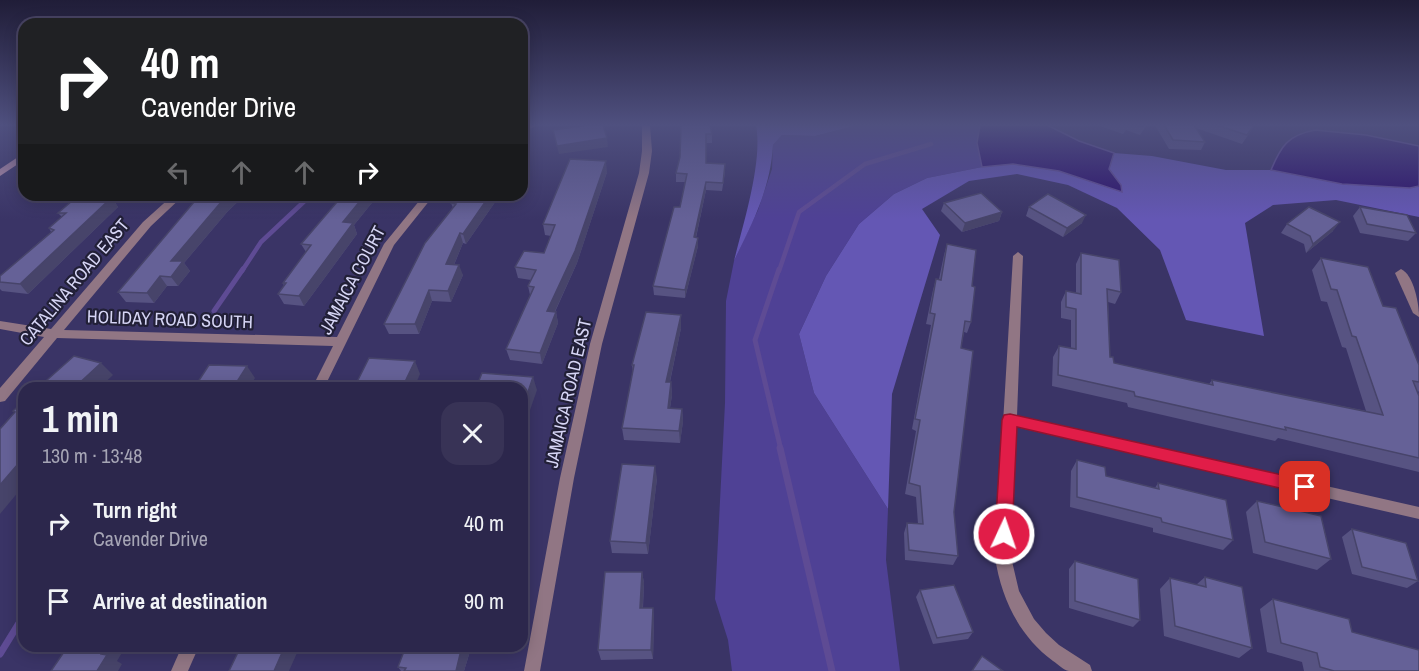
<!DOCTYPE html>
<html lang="en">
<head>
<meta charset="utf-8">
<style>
  body { margin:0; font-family:"Archivo Narrow",sans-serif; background:#383356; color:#f1f3f6; height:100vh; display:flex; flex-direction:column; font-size:22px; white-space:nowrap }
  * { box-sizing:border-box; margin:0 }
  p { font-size:20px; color:#a6a5b5 }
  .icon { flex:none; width:33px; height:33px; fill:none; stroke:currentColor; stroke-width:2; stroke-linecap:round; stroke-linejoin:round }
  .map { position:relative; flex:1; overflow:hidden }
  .details { position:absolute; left:18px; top:382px; width:510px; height:270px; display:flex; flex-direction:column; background:#2c274c; border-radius:18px; box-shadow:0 3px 15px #0003,0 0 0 2px #484464 }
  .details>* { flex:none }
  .banner { position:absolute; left:18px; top:18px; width:510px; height:183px; border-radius:18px; box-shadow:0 3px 15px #0003,0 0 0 2px #484464; background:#202124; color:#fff; overflow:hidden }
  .pin { position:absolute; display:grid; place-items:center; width:51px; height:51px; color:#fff; margin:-26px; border-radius:12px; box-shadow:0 3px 9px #0006 }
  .me { position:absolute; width:66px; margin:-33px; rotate:3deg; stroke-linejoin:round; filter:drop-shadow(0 0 4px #0008) }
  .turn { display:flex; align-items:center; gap:21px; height:126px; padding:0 24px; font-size:27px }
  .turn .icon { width:78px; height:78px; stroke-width:2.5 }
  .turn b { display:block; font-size:42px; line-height:51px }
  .lanes { display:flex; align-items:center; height:57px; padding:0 24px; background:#0003; justify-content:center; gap:30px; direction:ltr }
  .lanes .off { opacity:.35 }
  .round { display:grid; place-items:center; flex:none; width:63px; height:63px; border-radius:18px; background:#383356 }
  .summary { display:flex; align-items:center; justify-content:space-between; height:102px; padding:0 24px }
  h1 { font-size:36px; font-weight:700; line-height:45px }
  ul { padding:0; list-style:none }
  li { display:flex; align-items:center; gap:18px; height:78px; padding:0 24px }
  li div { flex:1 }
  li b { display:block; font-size:22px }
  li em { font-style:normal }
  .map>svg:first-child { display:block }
</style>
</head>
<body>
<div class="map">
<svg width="1419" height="671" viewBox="0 0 1419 671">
  <rect width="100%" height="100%" fill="#3a3466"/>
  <polygon fill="#4f4195" points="858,125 980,125 977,143 982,167 927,178 894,194 859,224 826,276 799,334 814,393 888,509 886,560 900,671 732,671 728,640 715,599 725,403 726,301 734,261 758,210 772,169 773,145 782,135 815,136"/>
  <g fill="#6457b4">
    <path d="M756,125H858L815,136L782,135L773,145C770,191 753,221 734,261C743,224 763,162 756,125Z"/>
    <polygon points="1114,153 1152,156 1226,170 1271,170 1342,184 1410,188 1419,186 1419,217 1336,200 1273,205 1245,223 1264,336 1186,320 1160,250 1117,208 1068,185 1017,174 969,181 922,209 940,235 892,394 888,509 814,393 799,334 826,276 859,224 894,194 927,178 982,167 1013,164 1059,171 1122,192 1121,185 1109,169"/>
  </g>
  <g fill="#2b106b" stroke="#5e4b94" stroke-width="1.5">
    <polygon points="980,125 1047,125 1079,141 1114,153 1109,169 1121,185 1122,192 1059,171 1013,164 982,167 977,143"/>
    <path d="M1315,130L1366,135L1419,146V186L1410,188L1342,184L1271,170C1281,146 1288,135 1315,130Z"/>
  </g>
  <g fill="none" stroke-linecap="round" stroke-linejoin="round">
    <g stroke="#5e4b94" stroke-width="4.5">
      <polyline points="242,271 261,242 311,195"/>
      <polyline points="779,271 799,212 865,164 931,144"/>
    </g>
    <g stroke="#5e4b94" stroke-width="5">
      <polyline points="779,269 755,340 781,450"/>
      <polyline points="214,311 243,269"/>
      <polyline points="164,388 168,383"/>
    </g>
    <g stroke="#5e4b94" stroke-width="7">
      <polyline points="780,448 832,671"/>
      <polyline points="0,654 24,615"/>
    </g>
    <g fill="#917684" fill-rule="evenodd">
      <polygon points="526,125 538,125 522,132 522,126"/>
      <polygon points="642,125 650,125 652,151 649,173 602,344 574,478 540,671 524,671 560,478 590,344 639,173 642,151"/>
      <polygon points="173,195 184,195 151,226 64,330 337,337 384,244 424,195 434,195 394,245 324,388 312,388 333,346 57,338 5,401 0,402 0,388 44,337 0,329 0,321 51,329 143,222"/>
      <path d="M1018,252L1023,256L1017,416L1419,507V519L1016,427L1011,557L1019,591L1034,619L1046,633L1059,645L1090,665L1092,671C1085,671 1076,671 1069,671C1063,670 1058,664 1053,661C1019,636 1001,598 995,557L1013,256Z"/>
      <path d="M1401,269C1414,275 1419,304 1419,317L1413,313L1395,273Z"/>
      <polygon points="182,646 199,646 188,671 171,671"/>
    </g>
    <polygon fill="#c196ac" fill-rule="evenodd" points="24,153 24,160 0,176 0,169"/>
  </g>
  <g fill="#575382">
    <polygon points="681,125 712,134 712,143 706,143 706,163 725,172 722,191 706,190 696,238 698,238 698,246 685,298 654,295 653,286 680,207 685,182 676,182 676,173 680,157"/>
    <polygon points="1097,125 1147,125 1140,135 1126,130 1123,134"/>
    <polygon points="1157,125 1195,126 1255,125 1242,144 1196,128 1205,142 1201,150 1169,149 1156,127"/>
    <polygon points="607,172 577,263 555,312 556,312 558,323 542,364 510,360 506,349 530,295 528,286 531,280 518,278 515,267 544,253 551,236 545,235 543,224"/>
    <polygon points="79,195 122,195 114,201 118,207 28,294 2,291 0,289 0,276 51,232 49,228 62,217 58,213"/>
    <polygon points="202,195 245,195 228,211 184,263 190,271 178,286 167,286 154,303 126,302 118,292"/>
    <polygon points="343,195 388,195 382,201 375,199 354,225 357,234 304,306 284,304 278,294 284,286 283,283 306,252 301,244"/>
    <polygon points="458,195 500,195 466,244 463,243 454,265 463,275 451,302 432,301 419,334 389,334 384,324 453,208 451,203"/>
    <polygon points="944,203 1002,212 999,221 962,232 941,211"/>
    <polygon points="1029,207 1082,223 1063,237 1026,216"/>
    <polygon points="1360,207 1416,233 1408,241 1360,233 1353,216"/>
    <polygon points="1287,224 1333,231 1306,253 1304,244 1281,233"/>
    <polygon points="947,244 972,286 971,322 967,333 964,332 961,348 954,512 958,556 953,565 905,560 904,533 907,523 918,524 916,497 905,494 916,431 912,429 931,325 926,324 933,290 936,279 939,279 944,255"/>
    <polygon points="1081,253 1121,292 1115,304 1108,302 1110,357 1114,363 1209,384 1212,380 1366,411 1346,348 1342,347 1327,302 1321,301 1312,270 1321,258 1383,306 1419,365 1419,391 1418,392 1419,396 1419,472 1278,438 1275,441 1128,407 1127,403 1052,386 1053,357 1059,346 1071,348 1071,320 1061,318 1061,302 1066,291 1076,293 1076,264"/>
    <polygon points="681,328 670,382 671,382 672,395 670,408 682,409 683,421 680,443 624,440 622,428 633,372 632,365"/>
    <polygon points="1077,460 1106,476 1155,488 1158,483 1233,540 1223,550 1153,532 1153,528 1070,507 1071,471"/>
    <polygon points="657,478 648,554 612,553 610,541"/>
    <polygon points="1257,501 1331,559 1317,570 1253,553 1246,512"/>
    <polygon points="1352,529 1418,581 1407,588 1352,574 1342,537"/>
    <polygon points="1075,561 1140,620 1133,627 1069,608 1069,569"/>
    <polygon points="642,572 644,583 643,608 653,608 654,618 653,659 601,660 598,650"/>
    <polygon points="1205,577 1252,648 1239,658 1164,636 1160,589 1170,578 1196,585"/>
    <polygon points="920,590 973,632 968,639 933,644 916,597"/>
    <polygon points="1273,599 1352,632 1419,671 1304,671 1302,662 1267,652 1260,609"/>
    <polygon points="471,648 464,671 401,671 398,667"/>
  </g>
  <g fill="#47446a">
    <polygon points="607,138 608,147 559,154 557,146"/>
    <polygon points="522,159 523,173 522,174"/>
    <polygon points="606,161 607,172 577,263 550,322 547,311"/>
    <polygon points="706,182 706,190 694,246 694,237"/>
    <polygon points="103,195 122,195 114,201 118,207 28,294 20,284"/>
    <polygon points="229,195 245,195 228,211 184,263 190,271 178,286 171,277 171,261 222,201"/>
    <polygon points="365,195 373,195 375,199 354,225 357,234 304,306 299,296 343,222"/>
    <polygon points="380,195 388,195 382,201"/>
    <polygon points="490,195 500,195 466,244 463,234"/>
    <polygon points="1002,212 999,221 962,232 965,223"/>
    <polygon points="1086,215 1082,223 1063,237 1067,228"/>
    <polygon points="1340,222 1333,231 1306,253 1313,244"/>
    <polygon points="460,233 463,243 450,274 446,264"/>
    <polygon points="698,238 698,246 685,298 685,290"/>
    <polygon points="459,265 463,275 451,302 448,291"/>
    <polygon points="160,276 167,286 154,303 147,293"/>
    <polygon points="429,290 432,301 419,334 415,324"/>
    <polygon points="556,312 558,323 542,364 540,353"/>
    <polygon points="681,315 681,328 667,395 666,382"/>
    <polygon points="415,361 420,374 414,388 402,388"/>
    <polygon points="101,363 113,375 99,388 74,388"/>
    <polygon points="247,366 255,378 249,388 233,388"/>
    <polygon points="533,377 537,390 522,433 522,410"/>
    <polygon points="671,382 672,395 668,420 668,408"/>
    <polygon points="682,409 683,421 680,443 679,431"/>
    <polygon points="24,457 24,485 0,514 0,485"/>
    <polygon points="655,466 657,478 648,554 646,543"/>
    <polygon points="642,572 644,583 642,619 640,608"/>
    <polygon points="653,608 654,618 653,659 651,650"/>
    <polygon points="105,646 126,646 117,661 122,664 118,671 97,671 101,654"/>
    <polygon points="285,646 300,646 289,671 274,671"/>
    <polygon points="462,646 470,646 471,648 464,671 456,671"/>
  </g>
  <g fill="#656197" stroke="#47446a" stroke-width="1.5">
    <polygon points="589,125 603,125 607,138 557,146 553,130"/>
    <polygon points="681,125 710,125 712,134 706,134 706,163 725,164 723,183 706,182 694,237 698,238 685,290 653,286 674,207 680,207 687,174 676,173 680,157"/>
    <polygon points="1135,125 1145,125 1143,127"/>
    <polygon points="1164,125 1194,125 1205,142 1173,140"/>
    <polygon points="1216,125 1254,125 1247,135"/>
    <polygon points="570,159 606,161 575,251 547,311 556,312 540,353 506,349 534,287 528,286 536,270 515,267 524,251 544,253 555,225 543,224"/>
    <polygon points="981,193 1002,212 965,223 944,203"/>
    <polygon points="1048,194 1086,215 1067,228 1029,207"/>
    <polygon points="79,195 103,195 101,197 111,198 20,284 0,282 0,276 54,230 49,228 66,213 58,213"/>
    <polygon points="202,195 229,195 222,201 171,261 183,261 171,277 160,276 147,293 118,292 194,202"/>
    <polygon points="343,195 365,195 343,222 353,223 299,296 278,294 286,283 283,283 311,245 301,244"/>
    <polygon points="458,195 490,195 463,234 460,233 446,264 459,265 448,291 429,290 415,324 384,324 425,243 456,204 451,203"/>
    <polygon points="1309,207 1340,222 1313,244 1310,236 1287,224"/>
    <polygon points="1360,207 1407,215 1416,233 1367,224"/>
    <polygon points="947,244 976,250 972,286 975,287 971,322 965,321 961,348 973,351 954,512 958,556 909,550 907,523 923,524 920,486 909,483 920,420 915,419 935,314 930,313 936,279 941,280"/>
    <polygon points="1081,253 1119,260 1121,292 1107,289 1110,357 1113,357 1114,363 1213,385 1212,380 1383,415 1356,337 1352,336 1337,290 1331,289 1321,258 1368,267 1383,306 1396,308 1419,365 1419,382 1413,381 1419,396 1419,458 1285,427 1286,430 1135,396 1134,392 1058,375 1059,346 1076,349 1076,309 1066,307 1066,291 1081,294"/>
    <polygon points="646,312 681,315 666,382 671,382 668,408 682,409 679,431 622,428 634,365 632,365"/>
    <polygon points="74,356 101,363 74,388 38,388"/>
    <polygon points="369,358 415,361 402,388 354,388"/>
    <polygon points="209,365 247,366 233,388 194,388"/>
    <polygon points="482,373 533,377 522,410 522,388 476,388"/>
    <polygon points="24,401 24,457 0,485 0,429 15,412 13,411"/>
    <polygon points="1077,460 1105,467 1106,476 1159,489 1158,483 1226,500 1233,540 1162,522 1161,518 1077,497"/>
    <polygon points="622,464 655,466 646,543 610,541"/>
    <polygon points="1257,501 1321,516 1331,559 1265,542"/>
    <polygon points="1352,529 1406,543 1418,581 1362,567"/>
    <polygon points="1075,561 1138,579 1140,620 1075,601"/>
    <polygon points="605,572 642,572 640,608 653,608 651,650 598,650"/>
    <polygon points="1205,577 1242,587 1252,648 1175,626 1170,578 1206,587"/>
    <polygon points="954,585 973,632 937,638 920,590"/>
    <polygon points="1273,599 1349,619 1352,632 1419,650 1419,671 1334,671 1320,667 1317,653 1281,643"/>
    <polygon points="68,646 105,646 101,654 107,655 97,671 51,671"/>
    <polygon points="241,646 285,646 274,671 229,671"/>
    <polygon points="406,646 462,646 456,671 404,671 406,668 398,667"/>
    <polygon points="982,656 1003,671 972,671"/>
  </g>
  <linearGradient id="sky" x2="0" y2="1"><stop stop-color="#201d38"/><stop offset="0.57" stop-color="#4f507f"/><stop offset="1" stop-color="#4f507f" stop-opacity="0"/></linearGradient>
  <rect width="1419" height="219" fill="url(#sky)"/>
  <polygon fill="#e11d48" stroke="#92132f" stroke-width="1.5" points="1010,414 1305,480 1311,482 1313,487 1311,492 1305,494 1017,427 1012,534 1010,540 1004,542 998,540 995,534 1002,420 1004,415"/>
  <g text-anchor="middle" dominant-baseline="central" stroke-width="4.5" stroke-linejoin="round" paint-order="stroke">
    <g font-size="18" fill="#d6d5f5" stroke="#222037">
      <text transform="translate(352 280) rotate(-62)">JAMAICA COURT</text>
      <text transform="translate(74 282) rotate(-50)">CATALINA ROAD EAST</text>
      <text transform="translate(170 319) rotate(2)">HOLIDAY ROAD SOUTH</text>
      <text transform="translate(568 393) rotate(-77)">JAMAICA ROAD EAST</text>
    </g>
  </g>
</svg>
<div class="pin" style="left:1305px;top:487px;background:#d93025"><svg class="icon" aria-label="arrive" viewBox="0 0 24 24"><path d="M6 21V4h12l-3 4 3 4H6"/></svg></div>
<svg class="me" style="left:1004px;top:534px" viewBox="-20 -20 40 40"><circle r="17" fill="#e11d48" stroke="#fff" stroke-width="3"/><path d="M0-11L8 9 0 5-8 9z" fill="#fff"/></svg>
<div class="banner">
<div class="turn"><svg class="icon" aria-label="right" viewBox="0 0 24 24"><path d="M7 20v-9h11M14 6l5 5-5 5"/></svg><div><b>40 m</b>Cavender Drive</div></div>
<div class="lanes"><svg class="icon off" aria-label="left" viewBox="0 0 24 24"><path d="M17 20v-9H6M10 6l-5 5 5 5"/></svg><svg class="icon off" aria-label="ahead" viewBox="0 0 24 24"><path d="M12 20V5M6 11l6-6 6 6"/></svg><svg class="icon off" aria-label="ahead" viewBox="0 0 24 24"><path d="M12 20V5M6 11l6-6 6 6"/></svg><svg class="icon" aria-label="right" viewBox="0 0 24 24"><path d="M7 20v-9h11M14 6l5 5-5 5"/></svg></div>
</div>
<section class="details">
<div class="summary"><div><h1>1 min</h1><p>130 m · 13:48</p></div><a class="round"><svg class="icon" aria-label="close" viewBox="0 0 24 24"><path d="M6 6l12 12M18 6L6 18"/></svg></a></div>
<ul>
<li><svg class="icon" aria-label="right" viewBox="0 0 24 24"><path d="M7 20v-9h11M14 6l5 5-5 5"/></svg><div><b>Turn right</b><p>Cavender Drive</p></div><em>40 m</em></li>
<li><svg class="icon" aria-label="arrive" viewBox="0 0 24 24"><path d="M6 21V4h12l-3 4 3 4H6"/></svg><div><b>Arrive at destination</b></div><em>90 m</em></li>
</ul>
</section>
</div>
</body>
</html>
